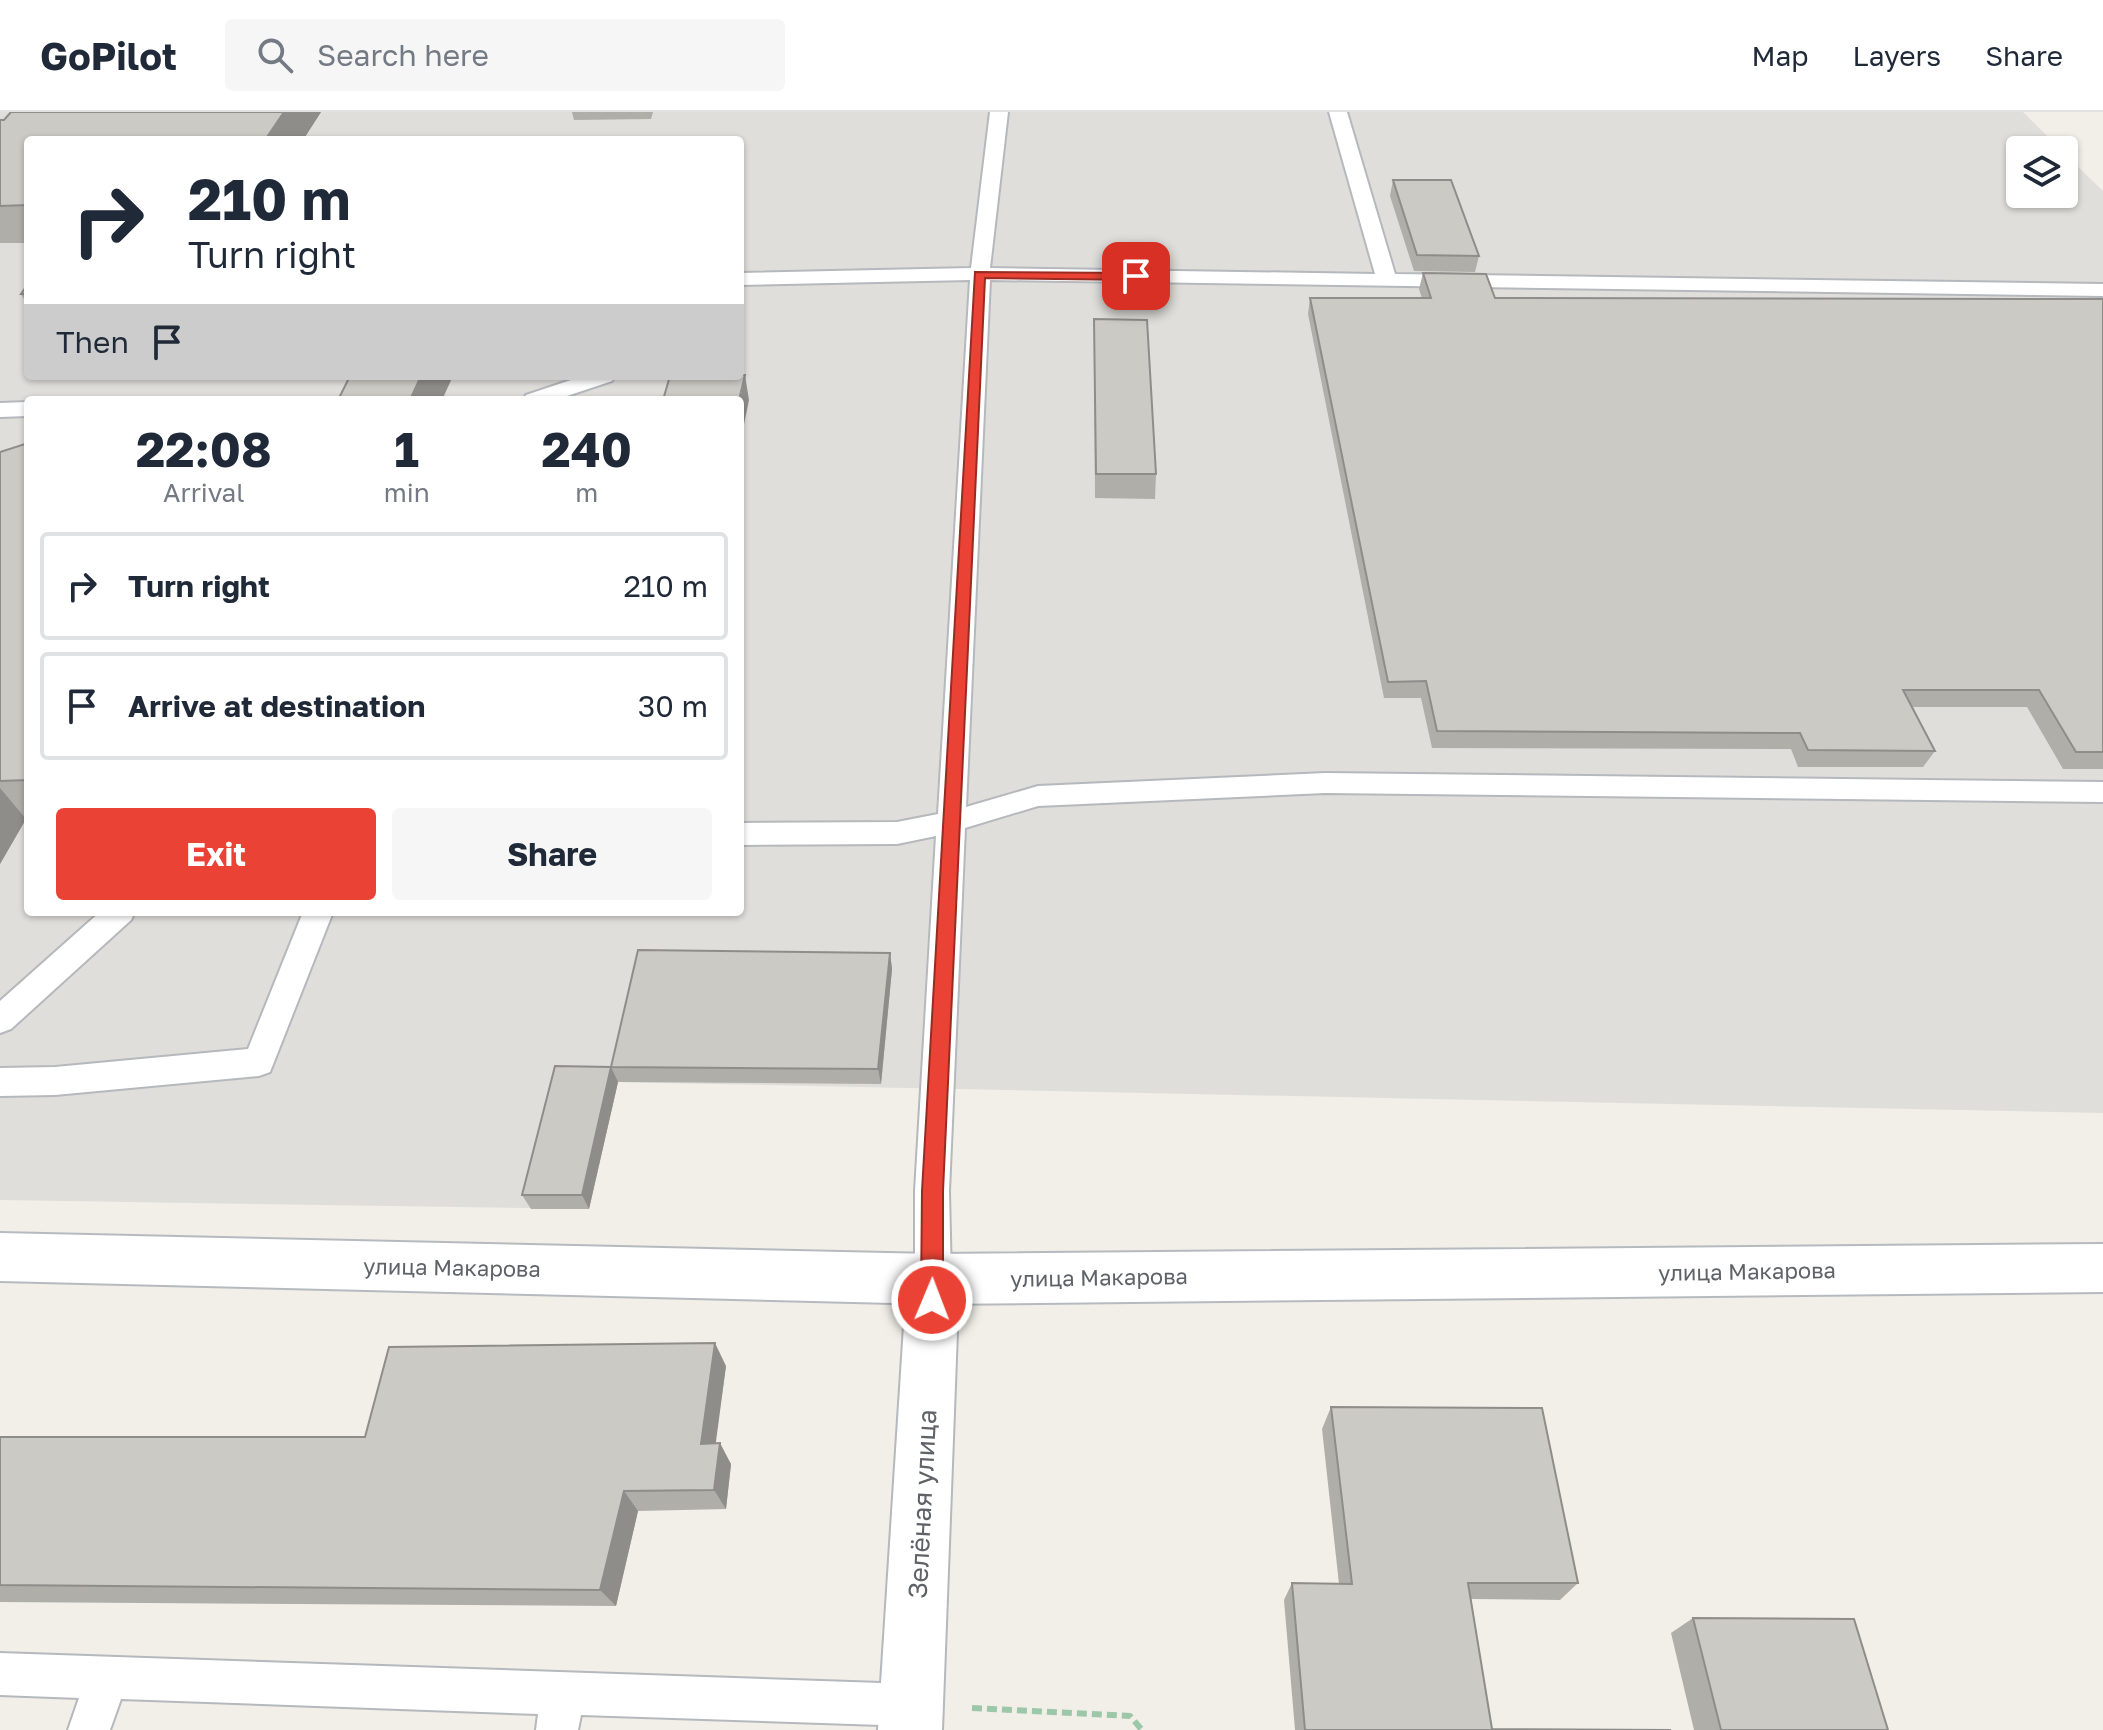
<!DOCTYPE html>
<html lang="en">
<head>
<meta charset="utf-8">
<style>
  body { margin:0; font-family:"Golos Text",sans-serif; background:#f6f6f7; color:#1f2937; height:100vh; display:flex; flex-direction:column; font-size:30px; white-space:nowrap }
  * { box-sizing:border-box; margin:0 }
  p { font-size:26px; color:#747a83 }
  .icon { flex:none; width:44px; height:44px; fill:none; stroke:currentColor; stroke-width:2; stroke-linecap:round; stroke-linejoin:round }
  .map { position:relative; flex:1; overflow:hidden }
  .sheet { position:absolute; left:24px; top:284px; width:720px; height:520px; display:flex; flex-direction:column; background:#fff; border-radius:8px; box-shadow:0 2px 6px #0004 }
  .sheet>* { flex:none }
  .guide { position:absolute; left:24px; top:24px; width:720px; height:244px; border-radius:8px; box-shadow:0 2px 6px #0004; background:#fff; color:#1f2937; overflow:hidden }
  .fabs { position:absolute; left:2006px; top:24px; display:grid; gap:16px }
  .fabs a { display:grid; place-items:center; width:72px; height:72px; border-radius:8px; background:#fff; box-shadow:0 2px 6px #0004; font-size:40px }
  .pin { position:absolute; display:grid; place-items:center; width:68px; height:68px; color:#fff; margin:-34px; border-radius:16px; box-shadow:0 4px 12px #0006 }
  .me { position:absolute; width:88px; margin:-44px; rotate:1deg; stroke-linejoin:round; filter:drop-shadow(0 0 6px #0008) }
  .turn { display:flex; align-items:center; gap:28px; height:168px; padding:0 32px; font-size:36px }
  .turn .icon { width:104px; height:104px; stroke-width:2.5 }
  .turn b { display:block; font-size:56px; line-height:68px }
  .then { display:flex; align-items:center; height:76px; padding:0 32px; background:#0003; gap:16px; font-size:30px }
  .eta { display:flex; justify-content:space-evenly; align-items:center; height:136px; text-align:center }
  .eta b { font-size:48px; font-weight:700; line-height:56px }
  .button { display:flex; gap:16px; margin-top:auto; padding:16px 32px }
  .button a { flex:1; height:92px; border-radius:8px; background:#ea4335; color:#fff; font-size:32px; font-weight:700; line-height:92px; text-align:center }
  .button a+a { background:#f6f6f7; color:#1f2937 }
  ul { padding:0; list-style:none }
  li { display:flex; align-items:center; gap:24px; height:108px; margin:0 16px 12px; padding:0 16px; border:4px solid #e0e1e3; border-radius:8px }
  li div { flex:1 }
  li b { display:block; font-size:30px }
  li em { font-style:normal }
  header { display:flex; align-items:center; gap:48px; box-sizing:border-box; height:112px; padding:0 40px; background:#fff; border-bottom:2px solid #e0e1e3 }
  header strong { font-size:38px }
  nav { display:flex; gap:44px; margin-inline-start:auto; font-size:28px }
  .search { width:560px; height:72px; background:#f6f6f7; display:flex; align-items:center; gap:20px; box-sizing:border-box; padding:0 28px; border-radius:8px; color:#747a83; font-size:30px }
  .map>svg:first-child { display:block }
</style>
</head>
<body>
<header>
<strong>GoPilot</strong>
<div class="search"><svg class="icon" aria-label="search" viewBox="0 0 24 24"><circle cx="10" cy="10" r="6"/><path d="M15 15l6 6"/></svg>Search here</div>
<nav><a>Map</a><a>Layers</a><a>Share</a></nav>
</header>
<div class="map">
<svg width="2103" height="1618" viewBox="0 0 2103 1618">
  <rect width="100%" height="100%" fill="#f1efe8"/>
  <path fill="#e0deda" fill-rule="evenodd" d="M0,0H2023L2061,38H2020V82H2064V41L2103,79V1001L618,970L589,1097L0,1088ZM28,28H740V264H28ZM28,288H740V800H28Z"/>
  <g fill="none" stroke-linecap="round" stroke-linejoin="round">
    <g stroke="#b5b8bc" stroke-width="4">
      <g id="lane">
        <polygon points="990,0 1008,0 990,156 1375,162 1329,0 1347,0 1395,162 2103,172 2103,184 990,168 966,695 1038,674 1325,661 2103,670 2103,690 1325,681 1038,694 965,716 949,1079 951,1167 946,1179 933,1184 920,1179 915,1167 915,1079 936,724 897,732 740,733 740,711 897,710 938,702 970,168 740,173 740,161 971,156"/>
        <polygon points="583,264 615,264 612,269 555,288 523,288 526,283"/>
        <polygon points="28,290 28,304 0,305 0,291"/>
        <polygon points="100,800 135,800 131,808 11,917 0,921 0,889"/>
        <polygon points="303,800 333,800 270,960 259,964 55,983 0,984 0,956 55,955 248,937"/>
        <polygon points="0,1541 911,1572 926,1578 932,1593 926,1608 911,1614 581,1603 578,1618 536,1618 538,1602 121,1587 110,1618 68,1618 79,1586 0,1583"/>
      </g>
    </g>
    <g stroke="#b5b8bc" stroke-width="4">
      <polygon id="street" points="933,1142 952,1150 959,1167 942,1618 878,1618 907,1167 914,1150"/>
    </g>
    <g stroke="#b6babf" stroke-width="4">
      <polygon id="secondary" points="0,1121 933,1142 2103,1132 2103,1180 933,1192 0,1169"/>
    </g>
    <polyline stroke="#9cc7a9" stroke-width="6" stroke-dasharray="10 5" stroke-linecap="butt" points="972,1596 1130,1604 1142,1618"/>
    <use href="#lane" fill="#fff" fill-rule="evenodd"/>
    <use href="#street" fill="#fff" fill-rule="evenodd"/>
    <use href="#secondary" fill="#fff" fill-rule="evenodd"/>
  </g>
  <g fill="#afaea9">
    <polygon points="321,0 303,28 28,28 28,131 0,131 0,8"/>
    <polygon points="572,0 653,0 651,7 574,8"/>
    <polygon points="1393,68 1479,144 1475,160 1414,159 1390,84"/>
    <polygon points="1423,161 1495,186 2103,187 2103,657 2063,657 2027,595 1912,595 1935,639 1923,655 1798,655 1791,637 1432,636 1421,586 1384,586 1308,202 1310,186 1422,186 1419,177"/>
    <polygon points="28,172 28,194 21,182"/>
    <polygon points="1094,207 1156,362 1155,387 1095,386"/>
    <polygon points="28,331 28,707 26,707 0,752 0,340"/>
    <polygon points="890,841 892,857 881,972 618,970 589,1097 531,1097 522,1083 611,955"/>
    <polygon points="726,1254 715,1331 731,1352 726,1397 638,1399 616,1494 0,1490 0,1325 365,1325"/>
    <polygon points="1331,1295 1578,1471 1560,1488 1471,1487 1492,1617 1669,1618 1295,1618 1284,1488 1292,1471 1339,1472 1322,1317"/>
    <polygon points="1693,1506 1888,1618 1694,1618 1671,1521"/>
  </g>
  <g fill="#8f8d8a">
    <polygon points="284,0 321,0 303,28 265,28"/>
    <polygon points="745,263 749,288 740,332 740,288"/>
    <polygon points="421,264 453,264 442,288 410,288"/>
    <polygon points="0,676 26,707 0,752"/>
    <polygon points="890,841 892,857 881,972 878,957"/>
    <polygon points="611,955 618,970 589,1097 582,1083"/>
    <polygon points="715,1231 726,1254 713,1352 701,1332"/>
    <polygon points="720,1331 731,1352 726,1397 714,1378"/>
    <polygon points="624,1379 638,1399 616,1494 600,1478"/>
  </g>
  <g fill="#cccac5" stroke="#8f8d8a" stroke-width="2">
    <polygon points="11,0 284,0 265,28 28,28 28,93 0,94 0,8 4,8"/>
    <polygon points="1393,68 1451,68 1479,144 1417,143"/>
    <polygon points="1423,161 1486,162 1495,186 2103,187 2103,640 2076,640 2039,578 1903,578 1935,639 1808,638 1800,621 1437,619 1426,569 1388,570 1310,186 1431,186"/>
    <polygon points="28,172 28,182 21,182"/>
    <polygon points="1094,207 1147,208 1156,362 1096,362"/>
    <polygon points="740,263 745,263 739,288 663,288 670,264"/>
    <polygon points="350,264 421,264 410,288 338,288"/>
    <polygon points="28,331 28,668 0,669 0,340"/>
    <polygon points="638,838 890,841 878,957 611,955"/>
    <polygon points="555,954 611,955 582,1083 522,1083"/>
    <polygon points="715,1231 701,1332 720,1331 714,1378 624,1379 600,1478 0,1473 0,1325 365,1325 389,1235"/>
    <polygon points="1331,1295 1542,1296 1578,1471 1468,1471 1492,1617 1671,1618 1305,1618 1292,1471 1352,1472"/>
    <polygon points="1693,1506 1854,1507 1888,1618 1721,1618"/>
  </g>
  <polygon fill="#ea4335" stroke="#982c22" stroke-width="2" points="975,160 1136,161 1142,164 1136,168 985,166 943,1079 943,1188 940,1196 932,1199 925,1196 921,1188 922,1079"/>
  <g text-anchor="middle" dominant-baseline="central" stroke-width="8" stroke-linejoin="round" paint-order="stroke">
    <g font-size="22" fill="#5f6368" stroke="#fff">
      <text transform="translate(452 1155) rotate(1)">улица Макарова</text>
      <text transform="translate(1747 1159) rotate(-1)">улица Макарова</text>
      <text transform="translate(1099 1165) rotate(-1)">улица Макарова</text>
    </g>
    <g font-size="26" fill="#5f6368" stroke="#fff">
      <text transform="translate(922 1392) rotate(-87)">Зелёная улица</text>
    </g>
  </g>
</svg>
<div class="fabs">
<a><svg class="icon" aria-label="layers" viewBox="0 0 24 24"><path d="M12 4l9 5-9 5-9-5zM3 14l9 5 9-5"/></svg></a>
</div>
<div class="pin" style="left:1136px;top:164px;background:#d93025"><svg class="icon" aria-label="arrive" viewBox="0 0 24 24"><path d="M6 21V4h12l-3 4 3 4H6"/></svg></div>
<svg class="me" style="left:932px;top:1188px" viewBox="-20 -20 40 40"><circle r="17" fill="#ea4335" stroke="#fff" stroke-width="3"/><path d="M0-11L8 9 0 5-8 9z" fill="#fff"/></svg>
<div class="guide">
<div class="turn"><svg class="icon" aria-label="right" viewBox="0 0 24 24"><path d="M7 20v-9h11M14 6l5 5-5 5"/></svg><div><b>210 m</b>Turn right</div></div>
<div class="then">Then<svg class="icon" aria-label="arrive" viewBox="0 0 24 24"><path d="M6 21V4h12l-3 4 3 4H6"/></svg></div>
</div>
<section class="sheet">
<div class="eta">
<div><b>22:08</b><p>Arrival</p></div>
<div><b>1</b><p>min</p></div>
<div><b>240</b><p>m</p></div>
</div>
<ul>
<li><svg class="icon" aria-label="right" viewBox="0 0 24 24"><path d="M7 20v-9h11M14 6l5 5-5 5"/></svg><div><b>Turn right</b></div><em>210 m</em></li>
<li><svg class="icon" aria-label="arrive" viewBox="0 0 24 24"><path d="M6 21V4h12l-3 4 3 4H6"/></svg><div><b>Arrive at destination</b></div><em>30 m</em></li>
</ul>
<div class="button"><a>Exit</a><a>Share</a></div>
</section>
</div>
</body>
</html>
